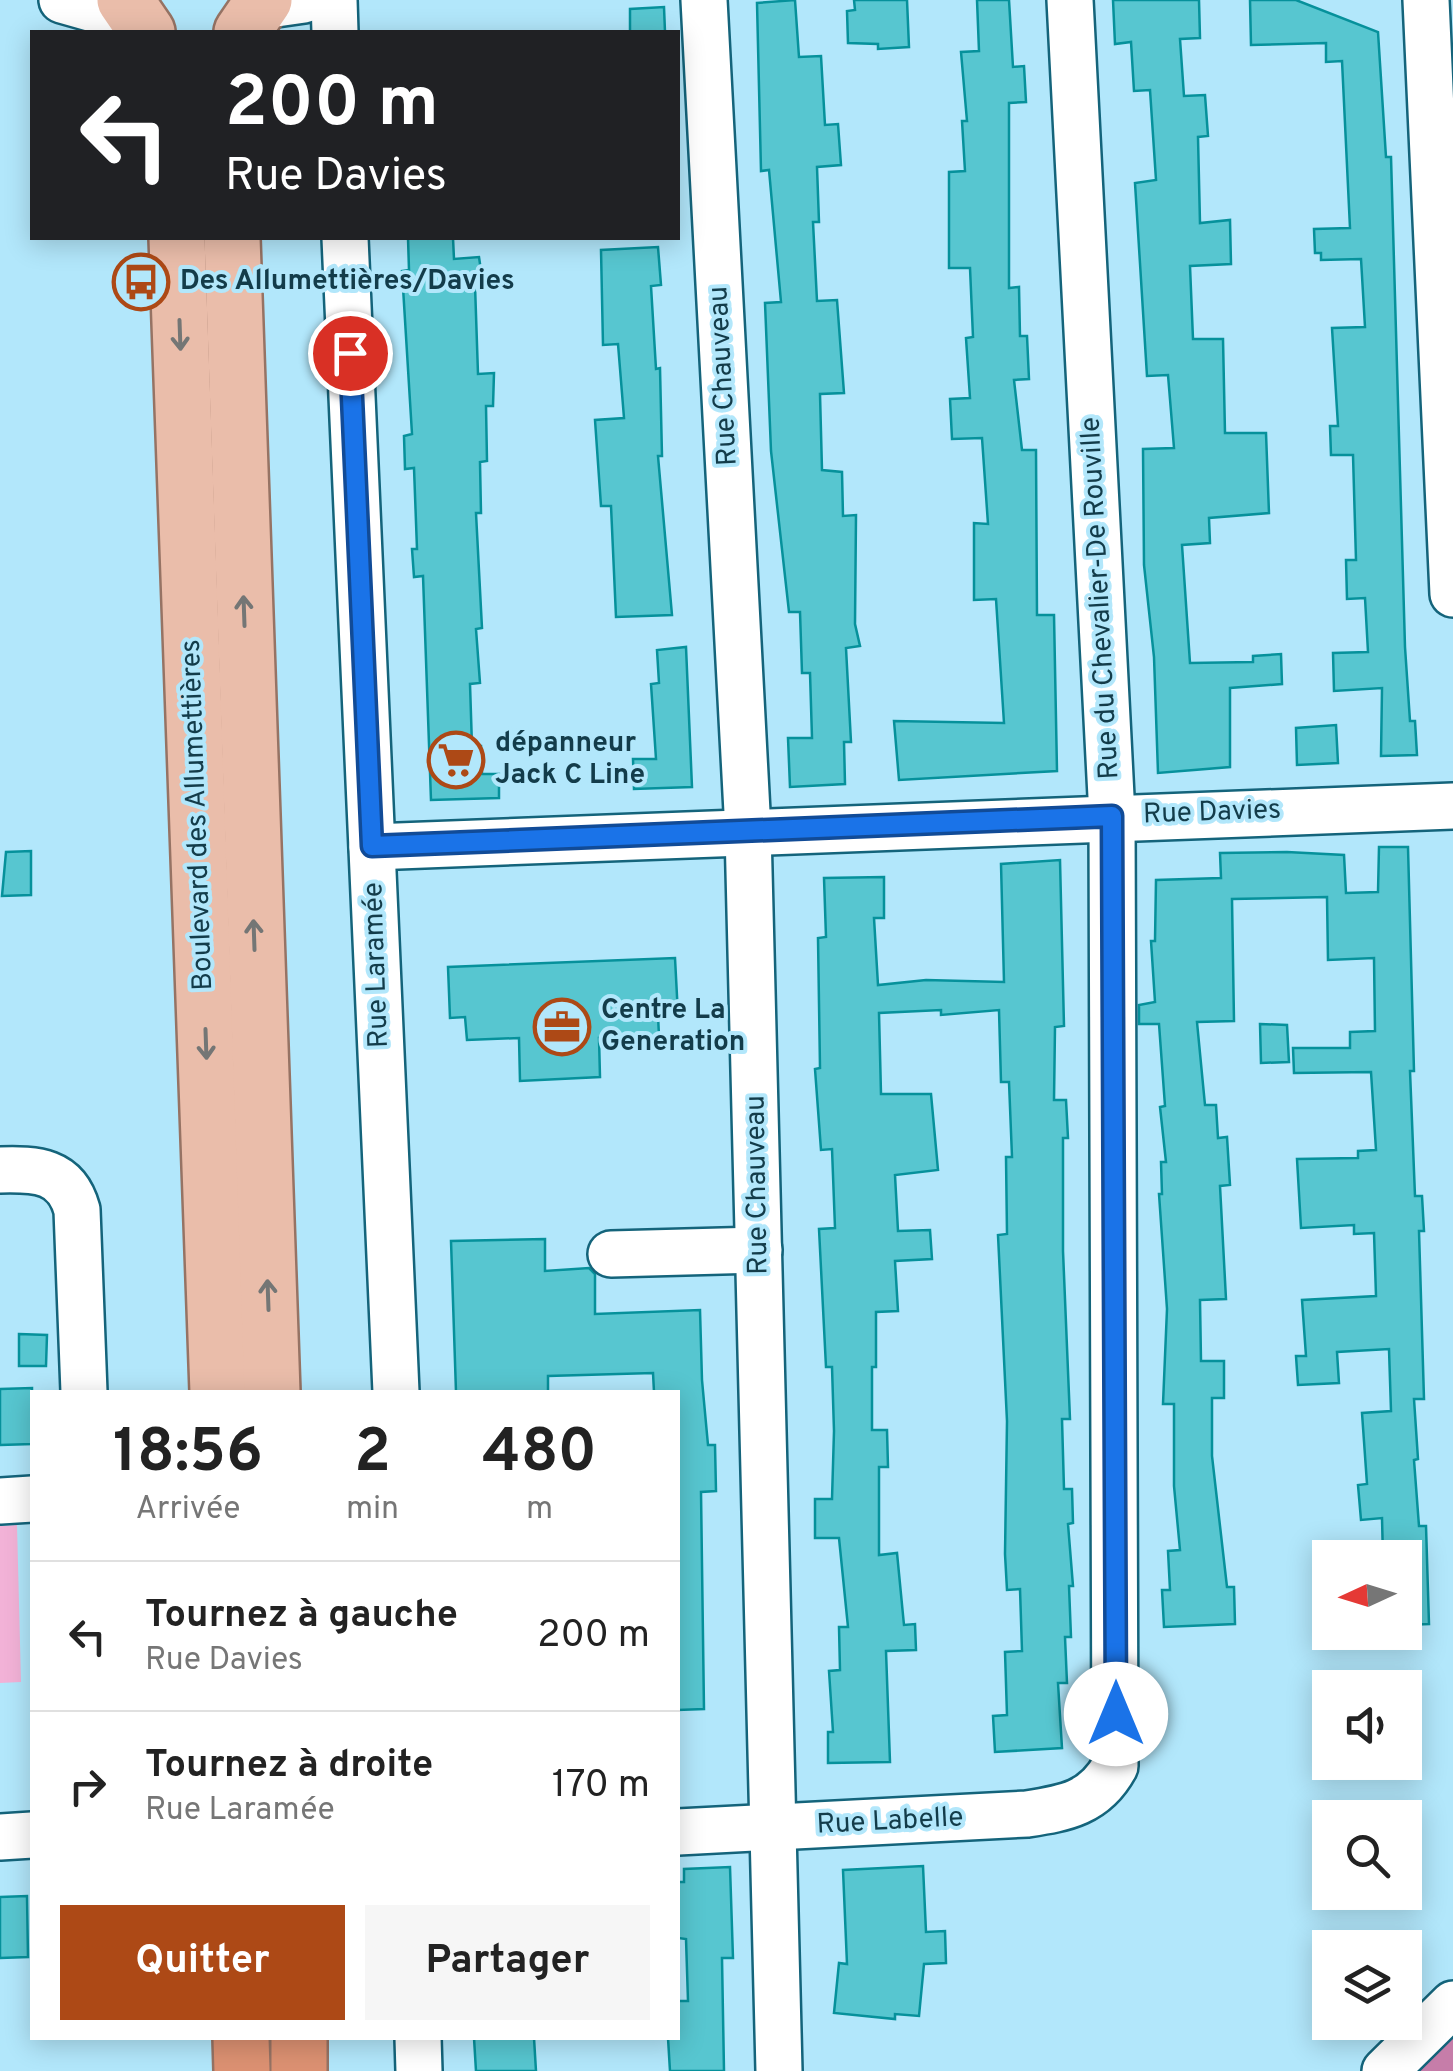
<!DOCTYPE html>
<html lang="fr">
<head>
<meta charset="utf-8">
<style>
  body { margin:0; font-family:Overpass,sans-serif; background:#f6f6f6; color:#222; height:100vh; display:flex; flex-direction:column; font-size:38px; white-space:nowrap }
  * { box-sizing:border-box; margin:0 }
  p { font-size:32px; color:#767676 }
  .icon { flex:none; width:55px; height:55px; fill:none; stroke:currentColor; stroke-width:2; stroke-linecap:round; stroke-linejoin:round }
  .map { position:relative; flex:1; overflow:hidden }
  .details { position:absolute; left:30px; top:1390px; width:650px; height:650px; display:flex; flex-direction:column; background:#fff; border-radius:0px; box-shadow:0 5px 25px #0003 }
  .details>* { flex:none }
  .top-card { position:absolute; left:30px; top:30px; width:650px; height:210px; border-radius:0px; box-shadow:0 5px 25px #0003; background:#202124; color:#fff; overflow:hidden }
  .needle { width:65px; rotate:266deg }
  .fabs { position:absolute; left:1312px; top:1540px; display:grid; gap:20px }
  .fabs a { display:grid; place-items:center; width:110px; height:110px; border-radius:0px; background:#fff; box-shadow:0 5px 25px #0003; font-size:50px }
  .pin { position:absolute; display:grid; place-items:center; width:85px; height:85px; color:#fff; margin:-42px; border:5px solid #fff; border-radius:50%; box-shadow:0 2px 10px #0007 }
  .me { position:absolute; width:110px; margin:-55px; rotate:0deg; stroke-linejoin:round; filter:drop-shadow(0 0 8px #0008) }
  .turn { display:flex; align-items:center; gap:35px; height:210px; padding:0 30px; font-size:45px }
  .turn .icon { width:130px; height:130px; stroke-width:2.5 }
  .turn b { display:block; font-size:70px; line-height:85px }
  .eta { display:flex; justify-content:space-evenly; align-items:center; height:170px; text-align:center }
  .eta b { font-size:60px; font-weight:700; line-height:70px }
  .cta { display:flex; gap:20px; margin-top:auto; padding:20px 30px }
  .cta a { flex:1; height:115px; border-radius:0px; background:#ad4916; color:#fff; font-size:40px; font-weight:700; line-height:115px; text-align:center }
  .cta a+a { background:#f6f6f6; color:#222 }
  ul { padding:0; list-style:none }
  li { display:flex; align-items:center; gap:30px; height:150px; padding:0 30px; border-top:2px solid #e0e0e0 }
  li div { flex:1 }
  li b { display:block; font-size:38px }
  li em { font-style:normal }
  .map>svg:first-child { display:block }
</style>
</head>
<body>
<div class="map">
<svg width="1453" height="2071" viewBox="0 0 1453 2071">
  <rect width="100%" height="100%" fill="#b2e7fb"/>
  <polygon fill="#f2b2d7" points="17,1525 21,1682 0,1683 0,1526"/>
  <polygon fill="#c67da9" points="1453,2016 1453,2071 1399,2071"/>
  <g fill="#57c6d0" stroke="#06919b" stroke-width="2.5">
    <polygon points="795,0 799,57 821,56 825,125 838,124 841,165 817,167 819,222 813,222 817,301 837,300 844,393 820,394 822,470 842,472 843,516 856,515 855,624 860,646 846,648 851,742 844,742 845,784 790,787 788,738 812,738 810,673 802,673 800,612 789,612 771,451 765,303 781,302 769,170 761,171 757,3"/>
    <polygon points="854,0 907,0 909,47 878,49 878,44 848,43 847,11 855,10"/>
    <polygon points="977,0 1009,0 1013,67 1024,66 1026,102 1009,103 1009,288 1019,287 1020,336 1027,336 1029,379 1014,380 1022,450 1036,450 1037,615 1054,615 1057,771 899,780 894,721 1004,723 996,599 974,600 974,523 988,524 982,438 952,439 950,399 970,398 966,338 973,337 970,268 949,268 949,172 965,171 962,121 967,121 961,52 979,51"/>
    <polygon points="1113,0 1199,0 1200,38 1180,39 1184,96 1205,95 1208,136 1198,137 1200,223 1230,220 1231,264 1190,266 1193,339 1223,339 1225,433 1266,433 1269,513 1209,518 1210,543 1182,545 1190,663 1253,662 1253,656 1281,654 1282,684 1230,688 1230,767 1158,773 1154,657 1144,565 1143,449 1174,448 1168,375 1147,376 1135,183 1156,180 1150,90 1134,91 1131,42 1115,44"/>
    <polygon points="1250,0 1296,0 1378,32 1386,157 1391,157 1405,647 1410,721 1415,721 1417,755 1381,756 1382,688 1334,691 1333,653 1368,652 1365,598 1347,599 1346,560 1356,560 1353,455 1331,455 1330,426 1338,426 1332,328 1365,327 1361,259 1321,260 1321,253 1315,253 1314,229 1350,228 1342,61 1326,62 1326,43 1251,45"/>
    <polygon points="664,7 665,32 630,32 630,9"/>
    <polygon points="408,238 453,238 454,259 479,257 483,284 475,285 478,374 494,373 493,406 486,406 487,461 480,462 481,513 476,513 482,628 476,629 480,683 470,684 472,746 481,746 482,774 499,774 499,798 431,800 423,576 414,577 412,549 417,549 414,468 405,469 404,436 412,434 402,271 409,270"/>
    <polygon points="658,247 661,285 651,286 656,369 660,368 662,456 658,456 672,615 616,617 611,506 601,506 595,420 624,418 618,344 603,345 601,250"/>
    <polygon points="686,647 692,787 634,789 633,759 656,759 651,684 659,683 657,650"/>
    <polygon points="1336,725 1338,763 1297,765 1296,728"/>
    <polygon points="1379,847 1408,847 1414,1071 1410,1071 1415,1196 1422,1196 1424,1231 1419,1231 1424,1399 1414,1399 1418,1459 1414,1460 1419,1526 1426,1526 1429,1624 1405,1625 1405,1558 1383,1558 1382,1518 1361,1520 1358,1485 1367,1484 1362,1413 1391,1411 1389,1349 1337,1352 1339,1383 1298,1385 1296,1356 1306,1356 1302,1300 1376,1296 1374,1233 1354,1234 1354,1225 1301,1228 1297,1159 1358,1158 1358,1151 1376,1150 1371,1072 1294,1073 1293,1048 1350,1048 1350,1032 1375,1031 1374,958 1328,960 1327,897 1232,899 1234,1021 1197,1022 1205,1105 1216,1105 1218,1138 1227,1137 1230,1185 1220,1186 1226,1299 1200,1300 1201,1361 1224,1361 1224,1398 1212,1398 1212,1456 1227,1587 1234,1587 1235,1624 1164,1627 1162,1590 1170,1590 1168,1551 1180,1550 1174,1486 1174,1404 1163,1404 1167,1309 1159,1194 1162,1194 1161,1162 1166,1162 1160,1107 1165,1106 1159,1024 1139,1024 1139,1005 1155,1002 1151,941 1155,941 1156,880 1221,878 1220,853 1287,852 1344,855 1346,893 1378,892"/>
    <polygon points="31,851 31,895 2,896 6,852"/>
    <polygon points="1060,860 1064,1026 1055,1027 1054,1100 1066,1100 1068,1138 1063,1138 1063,1251 1070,1419 1062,1419 1064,1489 1072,1489 1073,1523 1068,1524 1073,1586 1069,1586 1071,1637 1065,1637 1067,1683 1058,1683 1062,1748 995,1752 993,1716 1007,1715 1005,1652 1022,1651 1020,1589 1007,1590 1005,1554 1007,1421 998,1235 1007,1234 1006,1157 1012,1157 1009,1082 1001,1082 999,1010 941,1015 941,1010 879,1013 881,1094 931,1094 938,1170 895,1175 898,1231 930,1230 932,1259 895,1261 898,1311 876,1312 876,1367 872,1367 872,1430 887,1430 888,1467 879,1467 879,1555 897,1553 904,1625 915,1624 916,1650 886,1651 890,1762 828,1763 828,1732 833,1732 829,1671 840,1670 839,1627 848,1627 839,1538 815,1538 815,1499 832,1499 834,1431 832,1367 826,1367 819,1229 835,1228 832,1149 821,1150 815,1069 820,1068 818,938 826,937 824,878 884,877 884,918 874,918 878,985 926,980 1004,982 1001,864"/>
    <polygon points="675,958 678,1015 658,1015 659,1036 599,1038 600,1077 520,1081 519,1038 467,1040 465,1017 450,1018 448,967"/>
    <polygon points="1260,1024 1287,1025 1289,1062 1261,1063"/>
    <polygon points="545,1239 545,1271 589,1268 595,1274 595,1314 700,1310 702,1380 708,1445 715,1445 716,1491 701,1492 704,1709 678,1710 678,1392 654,1392 653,1373 548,1376 548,1392 456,1392 451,1241"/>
    <polygon points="19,1334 47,1335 46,1366 19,1366"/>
    <polygon points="32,1388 32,1444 0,1445 0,1389"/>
    <polygon points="923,1866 926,1932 945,1931 946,1963 924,1964 919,2016 895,2014 895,2019 834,2013 839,1963 847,1964 843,1870"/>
    <polygon points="730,1867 733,1958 722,1958 724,2071 670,2071 668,2038 678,2038 678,2001 688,2001 686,1939 678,1938 678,1882 684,1882 684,1869"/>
    <polygon points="27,1896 28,1957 0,1958 0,1897"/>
    <polygon points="474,2038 534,2038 536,2071 476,2071"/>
  </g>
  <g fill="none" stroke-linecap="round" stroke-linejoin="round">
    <g stroke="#14647b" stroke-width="50">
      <g id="minor">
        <polyline points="62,0 136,21"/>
        <polyline points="334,0 335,32"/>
        <polyline points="704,0 748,831 779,2071"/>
        <polyline points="1426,0 1453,594"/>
        <polyline points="262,6 304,0"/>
        <polyline points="345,238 396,1392"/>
        <polyline points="372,847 1453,806"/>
        <path d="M0,1170C37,1169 66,1170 77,1210L84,1392"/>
        <polyline points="611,1254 759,1250"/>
        <polyline points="0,1501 32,1499"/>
        <path d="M678,1832L1027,1814C1066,1808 1095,1803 1115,1766L1112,816L1070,0"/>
        <polyline points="0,1837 32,1835"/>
        <polyline points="418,2038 419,2071"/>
        <polyline points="1385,2071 1453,2004"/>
      </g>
    </g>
    <g stroke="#967364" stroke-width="60">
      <g id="major">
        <polyline points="125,0 147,32"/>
        <polyline points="242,32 264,0"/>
        <polyline points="177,238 218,1392"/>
        <polyline points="232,238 272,1392"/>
      </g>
    </g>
    <g stroke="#967364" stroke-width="60">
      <g id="highway">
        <polyline points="241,2038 242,2071"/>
        <polyline points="299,2038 299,2071"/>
      </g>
    </g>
    <use href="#minor" stroke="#fff" stroke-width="45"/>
    <use href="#major" stroke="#eabdaa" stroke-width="55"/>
    <use href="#highway" stroke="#dc9172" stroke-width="55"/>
  </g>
  <defs><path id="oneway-shaft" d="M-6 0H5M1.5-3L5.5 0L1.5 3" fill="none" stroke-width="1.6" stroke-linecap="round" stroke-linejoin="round" transform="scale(2.5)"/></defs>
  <g stroke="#747675">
    <use href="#oneway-shaft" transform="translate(180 335) rotate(88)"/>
    <use href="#oneway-shaft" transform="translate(244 611) rotate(-92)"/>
    <use href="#oneway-shaft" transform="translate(254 935) rotate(-92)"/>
    <use href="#oneway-shaft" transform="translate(206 1044) rotate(88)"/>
    <use href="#oneway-shaft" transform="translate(268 1295) rotate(-92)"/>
  </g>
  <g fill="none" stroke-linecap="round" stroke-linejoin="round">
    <g stroke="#114b97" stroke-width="25">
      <polyline id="route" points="350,353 372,846 1112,816 1116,1714"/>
    </g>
    <use href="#route" stroke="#1a73e8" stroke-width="18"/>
  </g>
  <defs>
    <g id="bus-ring" transform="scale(2.875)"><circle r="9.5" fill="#b2e7fb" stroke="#ad4916" stroke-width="1.5"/><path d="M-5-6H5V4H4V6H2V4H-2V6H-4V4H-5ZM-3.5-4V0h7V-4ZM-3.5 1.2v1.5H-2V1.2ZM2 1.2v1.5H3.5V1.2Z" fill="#ad4916"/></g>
    <g id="supermarket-ring" transform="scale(2.875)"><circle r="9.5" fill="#b2e7fb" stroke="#ad4916" stroke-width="1.5"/><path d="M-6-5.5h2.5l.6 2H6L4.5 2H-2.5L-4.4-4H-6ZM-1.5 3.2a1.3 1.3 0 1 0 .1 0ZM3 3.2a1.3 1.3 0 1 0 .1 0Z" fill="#ad4916"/></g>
    <g id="office-ring" transform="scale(2.875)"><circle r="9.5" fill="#b2e7fb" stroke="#ad4916" stroke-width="1.5"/><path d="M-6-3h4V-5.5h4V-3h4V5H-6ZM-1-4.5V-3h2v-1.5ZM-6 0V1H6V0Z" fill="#ad4916"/></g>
  </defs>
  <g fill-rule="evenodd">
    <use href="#bus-ring" x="141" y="282"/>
    <use href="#supermarket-ring" x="456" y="760"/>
    <use href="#office-ring" x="562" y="1027"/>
  </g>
  <g text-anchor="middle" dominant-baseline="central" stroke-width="8" stroke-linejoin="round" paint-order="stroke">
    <g font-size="28" font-weight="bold" fill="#133c4a" stroke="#b2e7fb" text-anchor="start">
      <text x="180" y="282">Des Allumettières/Davies</text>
      <text x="495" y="744">dépanneur<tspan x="495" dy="32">Jack C Line</tspan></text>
      <text x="601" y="1011">Centre La<tspan x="601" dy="32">Generation</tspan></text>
    </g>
    <g font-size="28" fill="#133c4a" stroke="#b2e7fb">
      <text transform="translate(724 376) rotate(-93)">Rue Chauveau</text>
      <text transform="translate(1101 598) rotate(-93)">Rue du Chevalier-De Rouville</text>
      <text transform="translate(1212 813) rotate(-2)">Rue Davies</text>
      <text transform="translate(198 815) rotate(-92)">Boulevard des Allumettières</text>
      <text transform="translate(377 965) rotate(-92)">Rue Laramée</text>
      <text transform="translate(758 1185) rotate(-91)">Rue Chauveau</text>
      <text transform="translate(890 1822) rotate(-3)">Rue Labelle</text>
    </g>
  </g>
</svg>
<div class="fabs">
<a><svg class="needle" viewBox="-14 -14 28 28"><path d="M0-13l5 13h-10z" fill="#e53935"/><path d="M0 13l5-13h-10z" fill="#767676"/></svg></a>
<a><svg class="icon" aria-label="sound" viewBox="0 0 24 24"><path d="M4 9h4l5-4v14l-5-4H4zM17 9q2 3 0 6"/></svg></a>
<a><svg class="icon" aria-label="search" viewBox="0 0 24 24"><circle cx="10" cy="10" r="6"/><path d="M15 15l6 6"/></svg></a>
<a><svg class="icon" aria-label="layers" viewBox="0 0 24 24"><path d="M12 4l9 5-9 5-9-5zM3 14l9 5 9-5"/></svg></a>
</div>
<div class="pin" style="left:350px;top:353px;background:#d93025"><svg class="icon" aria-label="arrive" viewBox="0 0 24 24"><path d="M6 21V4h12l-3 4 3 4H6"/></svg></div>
<svg class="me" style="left:1116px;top:1714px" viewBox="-20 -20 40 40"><circle r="19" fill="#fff"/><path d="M0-13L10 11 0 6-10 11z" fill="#1a73e8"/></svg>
<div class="top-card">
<div class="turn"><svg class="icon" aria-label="left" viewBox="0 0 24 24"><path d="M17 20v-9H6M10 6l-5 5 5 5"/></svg><div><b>200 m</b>Rue Davies</div></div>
</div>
<section class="details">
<div class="eta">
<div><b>18:56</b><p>Arrivée</p></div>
<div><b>2</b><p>min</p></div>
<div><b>480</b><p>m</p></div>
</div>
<ul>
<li><svg class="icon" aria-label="left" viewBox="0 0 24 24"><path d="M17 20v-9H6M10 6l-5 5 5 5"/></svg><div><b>Tournez à gauche</b><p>Rue Davies</p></div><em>200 m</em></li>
<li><svg class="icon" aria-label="right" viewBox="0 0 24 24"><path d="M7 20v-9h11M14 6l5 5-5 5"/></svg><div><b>Tournez à droite</b><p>Rue Laramée</p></div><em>170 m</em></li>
</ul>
<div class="cta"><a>Quitter</a><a>Partager</a></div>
</section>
</div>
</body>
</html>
